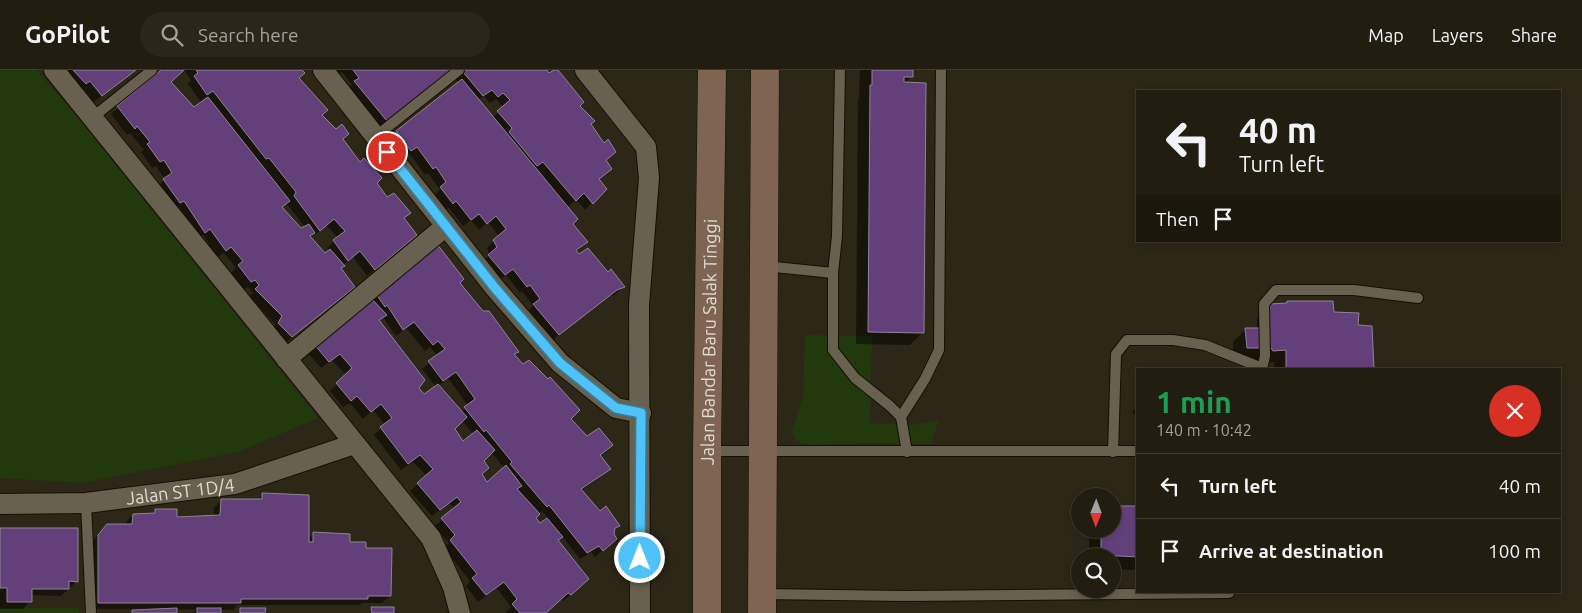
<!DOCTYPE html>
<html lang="en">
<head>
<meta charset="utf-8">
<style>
  body { margin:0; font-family:Ubuntu,sans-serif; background:#2a261a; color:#f1f3f6; height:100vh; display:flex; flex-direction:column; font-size:19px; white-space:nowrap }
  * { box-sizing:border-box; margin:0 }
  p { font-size:16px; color:#a2a29f }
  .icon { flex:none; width:28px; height:28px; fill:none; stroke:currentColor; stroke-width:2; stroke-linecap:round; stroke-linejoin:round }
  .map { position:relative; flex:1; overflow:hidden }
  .panel { position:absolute; left:1136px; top:298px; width:425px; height:225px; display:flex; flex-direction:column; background:#221d11; border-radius:0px; box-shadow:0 2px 8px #0003,0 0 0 1px #3f3b31 }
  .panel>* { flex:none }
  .top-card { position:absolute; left:1136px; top:20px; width:425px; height:152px; border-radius:0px; box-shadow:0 2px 8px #0003,0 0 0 1px #3f3b31; background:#221d11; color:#f1f3f6; overflow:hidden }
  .needle { width:32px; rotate:181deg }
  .fabs { position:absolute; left:1071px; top:418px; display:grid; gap:10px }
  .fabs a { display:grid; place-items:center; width:50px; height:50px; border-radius:50%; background:#221d11; box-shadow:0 2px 8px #0003,0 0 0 1px #3f3b31; font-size:25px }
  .pin { position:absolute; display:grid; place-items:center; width:42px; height:42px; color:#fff; margin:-21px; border:2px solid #fff; border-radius:50%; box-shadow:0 1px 5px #0007 }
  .me { position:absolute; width:55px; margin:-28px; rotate:0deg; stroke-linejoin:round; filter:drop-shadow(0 0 4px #0008) }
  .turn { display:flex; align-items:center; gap:18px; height:105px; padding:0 20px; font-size:22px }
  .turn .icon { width:65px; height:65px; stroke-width:2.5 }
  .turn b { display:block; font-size:35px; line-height:42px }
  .then { display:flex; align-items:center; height:48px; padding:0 20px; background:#0003; gap:10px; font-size:19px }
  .round { display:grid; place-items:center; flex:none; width:52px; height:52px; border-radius:26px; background:#2a261a }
  .overview { display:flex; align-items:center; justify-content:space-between; height:85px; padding:0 20px }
  h1 { font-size:30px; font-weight:700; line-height:38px; color:#1e9e55 }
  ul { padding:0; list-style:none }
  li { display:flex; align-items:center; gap:15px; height:65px; padding:0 20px; border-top:1px solid #3f3b31 }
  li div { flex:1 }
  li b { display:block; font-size:19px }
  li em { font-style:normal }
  header { display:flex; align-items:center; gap:30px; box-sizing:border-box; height:70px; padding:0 25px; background:#221d11; border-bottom:1px solid #3f3b31 }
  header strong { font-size:24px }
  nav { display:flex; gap:28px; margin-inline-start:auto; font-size:18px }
  .search { width:350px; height:45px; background:#2a261a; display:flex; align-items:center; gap:12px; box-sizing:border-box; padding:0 18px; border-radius:28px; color:#a2a29f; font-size:19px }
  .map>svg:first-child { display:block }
</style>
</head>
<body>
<header>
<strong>GoPilot</strong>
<div class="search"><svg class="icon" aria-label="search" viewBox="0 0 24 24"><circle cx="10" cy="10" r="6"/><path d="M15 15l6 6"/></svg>Search here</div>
<nav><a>Map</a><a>Layers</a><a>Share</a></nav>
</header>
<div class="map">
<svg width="1582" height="543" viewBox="0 0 1582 543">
  <rect width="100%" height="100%" fill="#2d2717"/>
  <g fill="#22390e">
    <polygon points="0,0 37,0 84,55 318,348 238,382 82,413 0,408"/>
    <polygon points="805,265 872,266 870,353 913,355 939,350 931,374 871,373 811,375 801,373 794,368 792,361 803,327"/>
    <rect x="0" y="538" width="79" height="5"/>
  </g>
  <g fill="#0007" fill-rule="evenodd">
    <polygon points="65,0 136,0 94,32 82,17 78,20"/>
    <path d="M163,0H183L170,13L194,39L207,29L206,27L200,31L188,14L191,10L184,0H301L298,9L321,45L342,69L387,129L409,143L403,149L408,172L367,206L353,187L343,195V196L340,199L354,217L284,274L272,261L275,254L249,226L253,223L248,217L244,219L231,203L236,198L224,183L218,187L203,165L198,169L157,117L165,110L156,96L152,98L141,82L144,80L130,63L127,65L111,44ZM286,133L305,157L300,159L281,138ZM327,156L338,168L327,178L329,181L325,184L310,168Z"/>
    <polygon points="331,0 448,0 379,57 348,19 352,15 342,2 336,6"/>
    <path d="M467,0H545L549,5L557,0L589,55L605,90L611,99L598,110L605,119L585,140L576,129L567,138L571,154L586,172L575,181L608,204L623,217L616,224L608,227L551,271L527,242L533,236L522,221L520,223L506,205L497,211L481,193L490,185L487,178L499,166L488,152L479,160L471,150L463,156L449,138L445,140L434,125L440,120L428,103L425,105L409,83L403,87L390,69L459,13L456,10ZM484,26L490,33L496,29L503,37L493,48L478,30Z"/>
    <polygon points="860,0 912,0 912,6 904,14 923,262 910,275 856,274 858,29 859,28"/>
    <path d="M458,213L517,282L513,286L587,368L612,375L599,386L609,399L602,406L581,421L600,442L618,455L613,461L608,476L595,487L591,482L580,489L562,466L557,471L581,516L563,531L561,529L545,543H507L506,542L511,537L497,518L478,532L466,516L470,511L444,478L449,473L435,456L455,439L449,433L432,446L410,421L427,406L413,392L401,400L374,365L385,355L373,340L363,349L350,333L343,337L330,321L346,305L332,290L321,298L307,282L374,222ZM383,247L396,266L406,258L425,281L430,277L438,286L422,299L436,317L424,325L417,318L379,251ZM448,308L468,336L461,342L438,316ZM462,350L473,364L463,373L453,359ZM491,382L505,399L487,414L481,405L482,391ZM542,441L548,449L539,455L534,448Z"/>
    <polygon points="1288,232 1333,243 1357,256 1372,299 1274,299 1274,292 1260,293 1258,290 1234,290 1233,272 1246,259 1257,259 1257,248 1270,235 1285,235"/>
    <polygon points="1138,333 1138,346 1132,343"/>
    <polygon points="263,425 307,470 314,464 348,473 364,480 390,526 382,533 362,533 359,535 237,535 233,540 220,540 220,543 193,543 197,540 175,539 175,543 130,543 134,539 91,539 92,473 100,462 126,455 126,452 133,445 152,444 156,440 176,448 214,446 214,438 221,431 257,430"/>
    <polygon points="1138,437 1138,502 1137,500 1112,499 1112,486 1089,486 1089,459 1112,459"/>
    <polygon points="0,459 77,511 61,526 31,525 30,531 23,539 0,539"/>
  </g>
  <g fill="#63407a" stroke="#8e8496">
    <polygon points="73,0 136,0 102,26 90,11 86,14"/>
    <polygon points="161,0 184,0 171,12 194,37 208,27 290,131 282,137 301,158 309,154 315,163 310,166 325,183 330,179 345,196 341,198 355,217 292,267 278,253 282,246 255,219 259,215 255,210 251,212 238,195 243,191 231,177 226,181 210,159 205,163 184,131 180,133 163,109 172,103 164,90 160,92 147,74 150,72 137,56 135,59 117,36"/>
    <polygon points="196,0 302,0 305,3 299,8 328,40 322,45 336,59 342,54 349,64 343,69 360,92 364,88 382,108 377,113 387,127 394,123 411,143 404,148 417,165 375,200 360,181 348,191 333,170 345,161 334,149 320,161 294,126 296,122 269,88 266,89 213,21 207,25 194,6 198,3"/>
    <polygon points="353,0 450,0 387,51 354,11 359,8"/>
    <polygon points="465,0 547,0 549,3 554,0 558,0 584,32 580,36 595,51 591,54 604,73 608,69 616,82 606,90 612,99 599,109 607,119 593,134 584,123 576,131 543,92 537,96 509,62 512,58 497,41 510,30 503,23 498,27 492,20 483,26 463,2"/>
    <polygon points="872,0 913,0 913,7 904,7 904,12 926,13 924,263 868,262 870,15 872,15"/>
    <polygon points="462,9 578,149 573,154 588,172 576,180 579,184 588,178 608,202 611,199 625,217 617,220 559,265 533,234 540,229 530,215 527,217 513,199 505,205 488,185 497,177 493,170 506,159 496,146 487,154 479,144 471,150 456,131 453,134 440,117 446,112 436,97 433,99 417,77 411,81 396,61"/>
    <polygon points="437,174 464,209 460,213 483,241 489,241 519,282 514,284 523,294 529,290 548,309 550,307 580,340 571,349 587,366 599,358 613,375 600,385 611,399 581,419 600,441 606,436 620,456 615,458 614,464 617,469 603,481 599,476 587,483 549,435 547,437 510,394 512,392 486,360 484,362 464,337 475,329 456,302 443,311 428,291 445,279 438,271 433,275 414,252 403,260 387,235 385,237 374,221"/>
    <polygon points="369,226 387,245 379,250 425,310 419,318 424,324 438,314 467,347 455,359 463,371 477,360 495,380 484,391 489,398 482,404 487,412 506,395 522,416 517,419 540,444 536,448 540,453 547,448 563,467 558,470 589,509 571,525 568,523 546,543 520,543 512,534 517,529 504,512 486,525 472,508 477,504 450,470 455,465 441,448 461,432 457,427 440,440 417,413 433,399 420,385 408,394 380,357 392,348 381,334 371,342 357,326 351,331 336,313 352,298 340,284 329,292 314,274"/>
    <polygon points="1287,231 1333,231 1334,242 1359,243 1358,255 1372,256 1374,299 1286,299 1286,280 1273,281 1271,278 1247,278 1245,258 1268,258 1270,234 1287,233"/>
    <polygon points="262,423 309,425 309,472 313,472 313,462 350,464 350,472 366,472 366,478 392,478 391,526 368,526 368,529 241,529 241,533 98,533 98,465 107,454 132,454 133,444 155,443 155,439 177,439 177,447 220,445 221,429 262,429"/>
    <polygon points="1112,436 1138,436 1138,487 1101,485 1101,459 1112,459"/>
    <polygon points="0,458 78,458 78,512 69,511 69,519 32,519 32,532 7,532 7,518 0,518"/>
    <polygon points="371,537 394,537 394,543 372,543"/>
    <polygon points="177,538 177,543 132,543 132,540"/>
    <rect x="197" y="538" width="24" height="5"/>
    <polygon points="240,538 266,538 265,543 240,543"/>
  </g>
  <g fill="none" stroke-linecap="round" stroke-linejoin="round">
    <g stroke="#151003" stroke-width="12">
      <g id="service">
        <polyline points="93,47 152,0"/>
        <polyline points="375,67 459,0"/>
        <polyline points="765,196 833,203 837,166 840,0"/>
        <polyline points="833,203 833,280 855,308 890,336 901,347"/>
        <polyline points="1262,299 1265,286 1264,234 1276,220 1354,220 1418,228"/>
        <polyline points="709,381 1138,381"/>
        <polyline points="907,382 901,347 925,309 939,280 941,0"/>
        <polyline points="1113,382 1116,284 1127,270 1173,270 1205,275 1262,298"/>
        <polyline points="86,433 91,543"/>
        <polyline points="763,524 905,526 1229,523"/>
      </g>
    </g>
    <g stroke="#151003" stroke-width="22">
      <g id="minor">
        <polyline points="54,0 431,468 453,517 460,543"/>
        <polyline points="323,0 495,218 560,293 616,338 641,343"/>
        <polyline points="585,0 646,77 649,108 639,235 640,543"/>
        <polyline points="286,289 446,156"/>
        <path id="s1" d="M0,434L86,433L235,414L354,374"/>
      </g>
    </g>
    <g stroke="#151003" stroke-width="29">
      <g id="secondary">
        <path id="s2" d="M707,543V381L712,0"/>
        <polyline points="762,543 765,0"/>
      </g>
    </g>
    <use href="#service" stroke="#68614f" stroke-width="10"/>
    <use href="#minor" stroke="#68614f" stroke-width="20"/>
    <use href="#secondary" stroke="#7e6451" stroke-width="28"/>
  </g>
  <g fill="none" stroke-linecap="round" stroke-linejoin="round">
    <g stroke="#337fa1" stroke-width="12">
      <polyline id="route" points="387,82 495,218 560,293 616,338 641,343 640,488"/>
    </g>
    <use href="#route" stroke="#4fc3f7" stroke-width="9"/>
  </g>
  <g text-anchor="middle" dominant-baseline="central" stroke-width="5" stroke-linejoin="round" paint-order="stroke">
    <g font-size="18" fill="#e0dcd2" stroke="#231d0e">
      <text stroke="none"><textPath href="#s2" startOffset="271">Jalan Bandar Baru Salak Tinggi</textPath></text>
      <text stroke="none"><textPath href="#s1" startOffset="181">Jalan ST 1D/4</textPath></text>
    </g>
  </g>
</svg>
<div class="fabs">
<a><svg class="needle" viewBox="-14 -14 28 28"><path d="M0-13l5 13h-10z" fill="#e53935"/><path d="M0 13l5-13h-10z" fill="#a2a29f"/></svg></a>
<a><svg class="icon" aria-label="search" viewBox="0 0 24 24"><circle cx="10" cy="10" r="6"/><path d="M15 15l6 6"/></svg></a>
</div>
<div class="pin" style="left:387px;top:82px;background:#d93025"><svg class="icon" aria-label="arrive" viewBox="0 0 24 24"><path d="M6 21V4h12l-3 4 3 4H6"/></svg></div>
<svg class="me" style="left:640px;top:488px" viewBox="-20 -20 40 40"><circle r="17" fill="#4fc3f7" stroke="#fff" stroke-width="3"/><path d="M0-11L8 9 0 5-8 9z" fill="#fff"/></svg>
<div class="top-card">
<div class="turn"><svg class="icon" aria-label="left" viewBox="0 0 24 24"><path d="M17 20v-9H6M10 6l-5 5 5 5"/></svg><div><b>40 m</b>Turn left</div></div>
<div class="then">Then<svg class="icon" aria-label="arrive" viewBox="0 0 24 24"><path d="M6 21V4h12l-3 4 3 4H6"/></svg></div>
</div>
<section class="panel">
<div class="overview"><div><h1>1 min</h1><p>140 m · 10:42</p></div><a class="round" style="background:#d93025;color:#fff"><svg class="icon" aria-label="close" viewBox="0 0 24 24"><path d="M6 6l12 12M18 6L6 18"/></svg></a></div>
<ul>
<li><svg class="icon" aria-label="left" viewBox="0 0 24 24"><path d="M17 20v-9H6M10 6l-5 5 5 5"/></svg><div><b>Turn left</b></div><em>40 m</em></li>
<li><svg class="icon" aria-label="arrive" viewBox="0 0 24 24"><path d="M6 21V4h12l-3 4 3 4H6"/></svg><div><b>Arrive at destination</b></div><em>100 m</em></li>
</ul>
</section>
</div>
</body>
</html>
